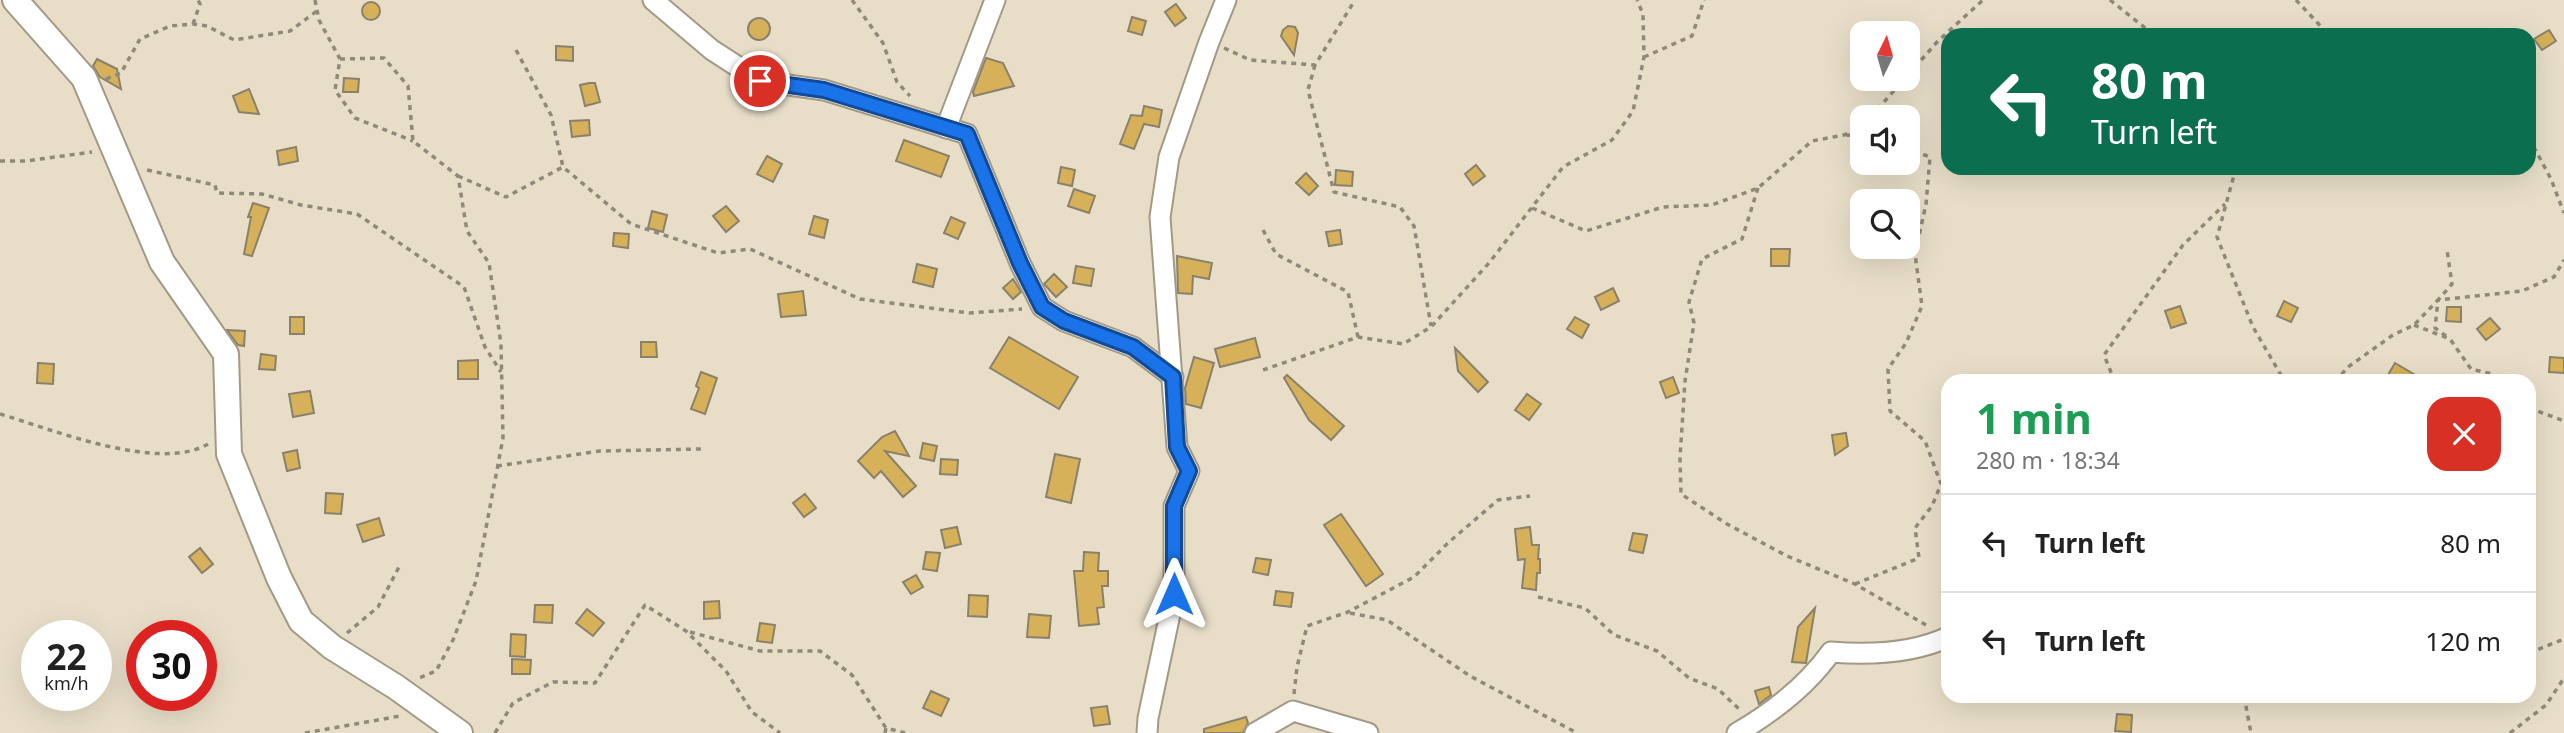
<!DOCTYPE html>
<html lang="en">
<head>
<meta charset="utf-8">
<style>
  body { margin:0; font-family:"Noto Sans",sans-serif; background:#f6f6f6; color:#222; height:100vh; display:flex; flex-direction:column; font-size:26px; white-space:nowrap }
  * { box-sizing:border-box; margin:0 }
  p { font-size:23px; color:#767676 }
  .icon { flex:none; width:38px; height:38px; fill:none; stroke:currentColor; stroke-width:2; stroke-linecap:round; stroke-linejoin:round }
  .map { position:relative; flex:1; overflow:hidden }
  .sheet { position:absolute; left:1941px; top:374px; width:595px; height:329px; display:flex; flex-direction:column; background:#fff; border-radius:21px; box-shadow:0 7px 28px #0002 }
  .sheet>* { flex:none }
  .top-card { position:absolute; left:1941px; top:28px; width:595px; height:147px; border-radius:21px; box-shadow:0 7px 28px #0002; background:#0b6e4f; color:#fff; overflow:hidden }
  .needle { width:46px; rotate:5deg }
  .buttons { position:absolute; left:1850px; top:21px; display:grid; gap:14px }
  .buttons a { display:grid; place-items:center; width:70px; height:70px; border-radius:14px; background:#fff; box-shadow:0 7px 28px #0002; font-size:35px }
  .speed { position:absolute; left:21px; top:620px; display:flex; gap:14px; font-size:35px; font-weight:700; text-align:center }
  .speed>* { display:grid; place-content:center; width:91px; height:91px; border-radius:50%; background:#fff; box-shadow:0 7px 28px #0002; line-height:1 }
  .speed small { font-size:18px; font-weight:400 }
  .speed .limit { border:10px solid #d22; background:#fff; color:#111 }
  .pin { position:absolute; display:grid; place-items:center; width:60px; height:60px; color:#fff; margin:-30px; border:4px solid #fff; border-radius:50%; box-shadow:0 2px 7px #0007 }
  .me { position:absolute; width:77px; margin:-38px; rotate:0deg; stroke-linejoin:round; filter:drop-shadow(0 0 5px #0008) }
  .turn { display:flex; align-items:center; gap:24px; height:147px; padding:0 35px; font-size:32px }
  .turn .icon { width:91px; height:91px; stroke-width:2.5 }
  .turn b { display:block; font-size:49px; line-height:60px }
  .round { display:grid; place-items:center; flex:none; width:74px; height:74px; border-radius:21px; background:#f6f6f6 }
  .overview { display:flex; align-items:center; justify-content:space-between; height:119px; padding:0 35px }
  h1 { font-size:42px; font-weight:700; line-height:52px; color:#1e9e55 }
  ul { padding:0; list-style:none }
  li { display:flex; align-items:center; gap:21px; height:98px; padding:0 35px; border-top:2px solid #e0e0e0 }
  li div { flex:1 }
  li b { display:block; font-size:26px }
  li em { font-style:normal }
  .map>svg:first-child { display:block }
</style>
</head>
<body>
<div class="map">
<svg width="2564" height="733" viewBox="0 0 2564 733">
  <rect width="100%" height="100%" fill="#e8dec8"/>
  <g fill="#d6b159" stroke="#8a816d" stroke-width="2">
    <circle cx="371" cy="11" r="9"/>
    <polygon points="1176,4 1186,18 1175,26 1165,12"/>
    <polygon points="1132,17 1146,21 1142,35 1128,31"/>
    <circle cx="759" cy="29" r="11"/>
    <polygon points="1288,26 1295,27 1298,33 1294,55 1281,36 1283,30"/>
    <polygon points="2549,30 2556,41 2542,50 2534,39"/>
    <polygon points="556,46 573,47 573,61 556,60"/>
    <polygon points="986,58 1003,63 1014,86 974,96 973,92"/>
    <polygon points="97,59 117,69 121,89 100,77 93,66"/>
    <polygon points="344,78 359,79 358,92 343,92"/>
    <polygon points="589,83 595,83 600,102 585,106 580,85"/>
    <polygon points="249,89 259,114 239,112 233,96"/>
    <polygon points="1144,106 1162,110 1159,127 1144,124 1134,149 1120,144 1131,115 1142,116"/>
    <polygon points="589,120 590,135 572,137 570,121"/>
    <polygon points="904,140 949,156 941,177 896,161"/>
    <polygon points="296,147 298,161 279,165 277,151"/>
    <polygon points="767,156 782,164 773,182 757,174"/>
    <polygon points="1476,165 1485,176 1473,185 1465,174"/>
    <polygon points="1061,167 1075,170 1072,186 1058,183"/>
    <polygon points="1336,170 1353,172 1352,186 1335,185"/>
    <polygon points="1306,173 1318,186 1309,195 1296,183"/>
    <polygon points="1074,189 1095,196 1089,213 1068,206"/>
    <polygon points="253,203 269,208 252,256 244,254 251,217 248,217"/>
    <polygon points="726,206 739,221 726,232 713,216"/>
    <polygon points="652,211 667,215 663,232 648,228"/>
    <polygon points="814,216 828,220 824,238 809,234"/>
    <polygon points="951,217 965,223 958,239 944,233"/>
    <polygon points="1340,230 1342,244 1329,246 1326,232"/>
    <polygon points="614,233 629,234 628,248 613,246"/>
    <polygon points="1771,249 1790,249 1789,266 1771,266"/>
    <polygon points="1177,256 1212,263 1209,279 1193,276 1192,294 1178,293"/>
    <polygon points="917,264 937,269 933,287 913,282"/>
    <polygon points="1076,266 1094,269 1091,286 1073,283"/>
    <polygon points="1054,274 1067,287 1056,297 1044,284"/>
    <polygon points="1013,279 1021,292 1013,299 1003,288"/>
    <polygon points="1613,288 1619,301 1601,310 1595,297"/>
    <polygon points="803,291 806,315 781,317 778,294"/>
    <polygon points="2284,301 2298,308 2291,322 2277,316"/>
    <polygon points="2180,306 2186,323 2171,328 2165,311"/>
    <polygon points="2447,307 2461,307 2461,322 2446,321"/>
    <rect x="290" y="317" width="14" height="17"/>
    <polygon points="1575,317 1589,325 1582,338 1567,329"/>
    <polygon points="2490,318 2500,329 2486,340 2477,329"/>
    <polygon points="227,330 245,331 244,346 238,345"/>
    <polygon points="1009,337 1078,377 1059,409 990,368"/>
    <polygon points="1255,338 1260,357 1220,367 1215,349"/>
    <polygon points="641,342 656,342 657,357 641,357"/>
    <polygon points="1455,348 1488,382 1478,392 1458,371"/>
    <polygon points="261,354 276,356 275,370 259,369"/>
    <polygon points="1194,357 1214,363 1201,408 1186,404 1185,388"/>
    <polygon points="2550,357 2564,358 2564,373 2549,372"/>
    <polygon points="478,360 478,379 458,379 458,361"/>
    <polygon points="38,363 54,364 53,384 37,383"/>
    <polygon points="2395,363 2427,382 2398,382 2388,375"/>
    <polygon points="701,372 717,378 705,414 691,409 699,388 696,386"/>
    <polygon points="1287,375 1344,426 1331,440 1309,420 1284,378"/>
    <polygon points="1673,377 1679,393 1666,398 1660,382"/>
    <polygon points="310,391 314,413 293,417 289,394"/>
    <polygon points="1527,394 1541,404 1529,420 1515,410"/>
    <polygon points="895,431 909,456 885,451 916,486 903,497 881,471 874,478 858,461 882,437"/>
    <polygon points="1846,433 1848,446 1835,455 1832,435"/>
    <polygon points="923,443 937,446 934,461 920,458"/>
    <polygon points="297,450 300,468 287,471 283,453"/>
    <polygon points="1055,454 1080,459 1071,503 1046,497"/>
    <polygon points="941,459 958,460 957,475 940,474"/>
    <polygon points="326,493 343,494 341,514 325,513"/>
    <polygon points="805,494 816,508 804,517 793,503"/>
    <polygon points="1341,514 1383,574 1366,586 1324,525"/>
    <polygon points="379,518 384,535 363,542 357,525"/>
    <polygon points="957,527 961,544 945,548 941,530"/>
    <polygon points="1530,527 1532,545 1539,545 1538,559 1540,559 1540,573 1537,573 1536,590 1522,588 1525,559 1518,560 1515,529"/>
    <polygon points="1633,533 1647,535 1643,553 1629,550"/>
    <polygon points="200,548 213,564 202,573 189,557"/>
    <polygon points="926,552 940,553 937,571 923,569"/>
    <polygon points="1084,552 1099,553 1098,571 1108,571 1108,586 1102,586 1104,607 1097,608 1099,624 1079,626 1074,571 1083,571"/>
    <polygon points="1256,558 1271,560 1268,575 1253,572"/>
    <polygon points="916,575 923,587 911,594 903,582"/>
    <polygon points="1276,591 1293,593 1291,607 1274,605"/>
    <polygon points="969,595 988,596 987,617 968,616"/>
    <polygon points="719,601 720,618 704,619 704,602"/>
    <polygon points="535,605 553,605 552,623 534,622"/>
    <polygon points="1815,608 1806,663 1792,662 1798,627"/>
    <polygon points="587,609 604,623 593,636 576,623"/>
    <polygon points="1029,614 1051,616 1049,638 1027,637"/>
    <polygon points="760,623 775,625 772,643 757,641"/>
    <polygon points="511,634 526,635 525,657 510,656"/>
    <polygon points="512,659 531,660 530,674 512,674"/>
    <polygon points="1769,687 1771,695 1759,704 1755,691"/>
    <polygon points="931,691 949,699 941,716 923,708"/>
    <polygon points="1107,706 1110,724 1094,726 1091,708"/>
    <polygon points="2117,714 2132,715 2131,732 2115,731"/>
    <polygon points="1246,717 1248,723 1243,733 1204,733 1204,729"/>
  </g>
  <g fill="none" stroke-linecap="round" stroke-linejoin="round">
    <g stroke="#a39a85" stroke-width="23">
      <g id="minor">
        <polyline points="653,0 712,50 760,81 824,90 967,134 1020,263 1042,307 1064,321 1133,347 1173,377"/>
        <polyline points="946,128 995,0"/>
        <polyline points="1147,733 1148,718 1174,595 1174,506 1189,471 1177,447 1160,217 1169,157 1209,42 1226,0"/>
        <polyline points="1255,733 1293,711 1368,733"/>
        <path d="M1737,733C1773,712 1806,687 1831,652C1869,655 1912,654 1948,637"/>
      </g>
    </g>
    <g stroke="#a39a85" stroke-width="28">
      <polyline id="tertiary" points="15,0 84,78 162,262 226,354 229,454 279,578 301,621 332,647 396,687 460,733"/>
    </g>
    <g stroke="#908979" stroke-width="3.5" stroke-dasharray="5 5" stroke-linecap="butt">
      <polyline points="315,0 319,20 340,59 335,90 355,118 413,141"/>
      <polyline points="852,0 883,43 897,82 910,96"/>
      <polyline points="2110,0 2154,35"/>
      <polyline points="2296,0 2329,35"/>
      <polyline points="193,24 200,4 198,0"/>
      <polyline points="1224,48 1250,60 1315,65 1355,0"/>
      <polyline points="516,50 551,115 563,167"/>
      <polyline points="1644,57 1692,36 1704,0"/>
      <polyline points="340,59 384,58 408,86 413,141 458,176 467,231 489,263 501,344 503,438 476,581 453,640 436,671 419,678"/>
      <polyline points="1315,65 1308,90 1334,192 1400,207 1414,226 1431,326"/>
      <polyline points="1908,75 1938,41 1983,0"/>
      <polyline points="106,79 121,73 140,39 170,26 193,24 207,26 234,40 290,31 317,11"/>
      <polyline points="1871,117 1904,79"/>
      <polyline points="1846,135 1862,136"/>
      <polyline points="2529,138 2551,179 2564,213"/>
      <polyline points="0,161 26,161 92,152"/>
      <polyline points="2236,168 2217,237 2253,327 2285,382"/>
      <polyline points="147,170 215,185 217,193 262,194 301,205 357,214 464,287 485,347 501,372"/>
      <polyline points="458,176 506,197 563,167 631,224 718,253 750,249 860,299 969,313 1022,309"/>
      <polyline points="1758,188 1742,239 1702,259 1689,302 1694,323 1685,381 1680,458 1681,494 1727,524 1787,556 1855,584 1926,625"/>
      <polyline points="1532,208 1586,231 1663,207 1712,205 1758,188 1812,141 1844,135 1862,127"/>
      <polyline points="1263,230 1276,254 1348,292 1358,337"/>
      <polyline points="2414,325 2450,339 2471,369 2492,374 2500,382"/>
      <polyline points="2446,336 2435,328 2438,300 2452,284 2447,250"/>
      <polyline points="1263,370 1358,337 1403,344 1431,327 1489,263 1563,167 1612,140 1633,111 1644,57 1643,14 1637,0"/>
      <polyline points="2115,382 2104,355 2183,245 2225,204"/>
      <polyline points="2335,382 2348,367 2393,335 2414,325 2438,300 2522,291 2554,277 2564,260"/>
      <polyline points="2529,408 2564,421"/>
      <path d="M0,414C51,429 159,473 208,444"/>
      <polyline points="497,466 600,451 702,449"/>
      <polyline points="1855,584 1919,558 1915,528 1932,506 1941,484 1925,441 1890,411 1888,369 1906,343 1922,306 1915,254 1926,204 1930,157 1908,149"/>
      <polyline points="1538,597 1585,608 1614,635 1657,651 1689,678 1718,689 1739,709"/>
      <polyline points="1350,613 1387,620 1470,676 1577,733"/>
      <polyline points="690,632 760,651 820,651 852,675 886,728"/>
      <polyline points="347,633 378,607 399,567"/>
      <polyline points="2529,653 2564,639"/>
      <polyline points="1294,694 1297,667 1307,626 1348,612 1414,577 1449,542 1498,500 1530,496"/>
      <polyline points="2244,696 2251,733"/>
      <polyline points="305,733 400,716"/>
      <polyline points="495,733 513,703 553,682 595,683 645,605 686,631 726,671 752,712 780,733"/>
      <polyline points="885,733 886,728 905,733"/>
      <polyline points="2510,733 2546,705 2564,678"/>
    </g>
    <use href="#minor" stroke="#fff" stroke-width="19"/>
    <use href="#tertiary" stroke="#fff" stroke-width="24"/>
  </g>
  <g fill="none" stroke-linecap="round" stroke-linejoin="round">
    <g stroke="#114b97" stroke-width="18">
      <polyline id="route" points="760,81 824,90 967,134 1020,263 1042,307 1064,321 1133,347 1173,377 1177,447 1189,471 1174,506 1174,594"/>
    </g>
    <use href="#route" stroke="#1a73e8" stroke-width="12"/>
  </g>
</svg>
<div class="buttons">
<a><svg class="needle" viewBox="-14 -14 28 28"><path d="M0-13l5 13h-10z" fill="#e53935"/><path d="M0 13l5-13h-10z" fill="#767676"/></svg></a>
<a><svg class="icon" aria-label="sound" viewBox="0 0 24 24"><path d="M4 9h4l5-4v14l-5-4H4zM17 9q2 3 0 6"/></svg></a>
<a><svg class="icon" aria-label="search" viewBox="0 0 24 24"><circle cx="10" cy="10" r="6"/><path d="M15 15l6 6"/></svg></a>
</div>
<div class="speed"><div>22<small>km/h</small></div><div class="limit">30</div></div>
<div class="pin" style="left:760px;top:81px;background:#d93025"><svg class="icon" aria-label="arrive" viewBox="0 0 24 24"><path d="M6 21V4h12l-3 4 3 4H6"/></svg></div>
<svg class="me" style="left:1174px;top:594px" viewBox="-20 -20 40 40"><path d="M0-17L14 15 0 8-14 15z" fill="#1a73e8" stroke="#fff" stroke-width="4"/></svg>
<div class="top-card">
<div class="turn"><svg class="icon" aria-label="left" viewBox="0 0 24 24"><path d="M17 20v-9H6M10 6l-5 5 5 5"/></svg><div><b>80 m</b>Turn left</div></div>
</div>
<section class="sheet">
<div class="overview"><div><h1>1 min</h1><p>280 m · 18:34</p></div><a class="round" style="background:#d93025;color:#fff"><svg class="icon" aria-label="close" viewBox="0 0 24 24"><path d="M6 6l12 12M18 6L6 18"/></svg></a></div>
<ul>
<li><svg class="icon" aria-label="left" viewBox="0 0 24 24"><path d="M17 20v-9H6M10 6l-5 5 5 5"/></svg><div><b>Turn left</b></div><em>80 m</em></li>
<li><svg class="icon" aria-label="left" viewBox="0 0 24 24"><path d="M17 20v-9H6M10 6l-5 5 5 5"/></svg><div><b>Turn left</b></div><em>120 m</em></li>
</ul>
</section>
</div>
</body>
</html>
